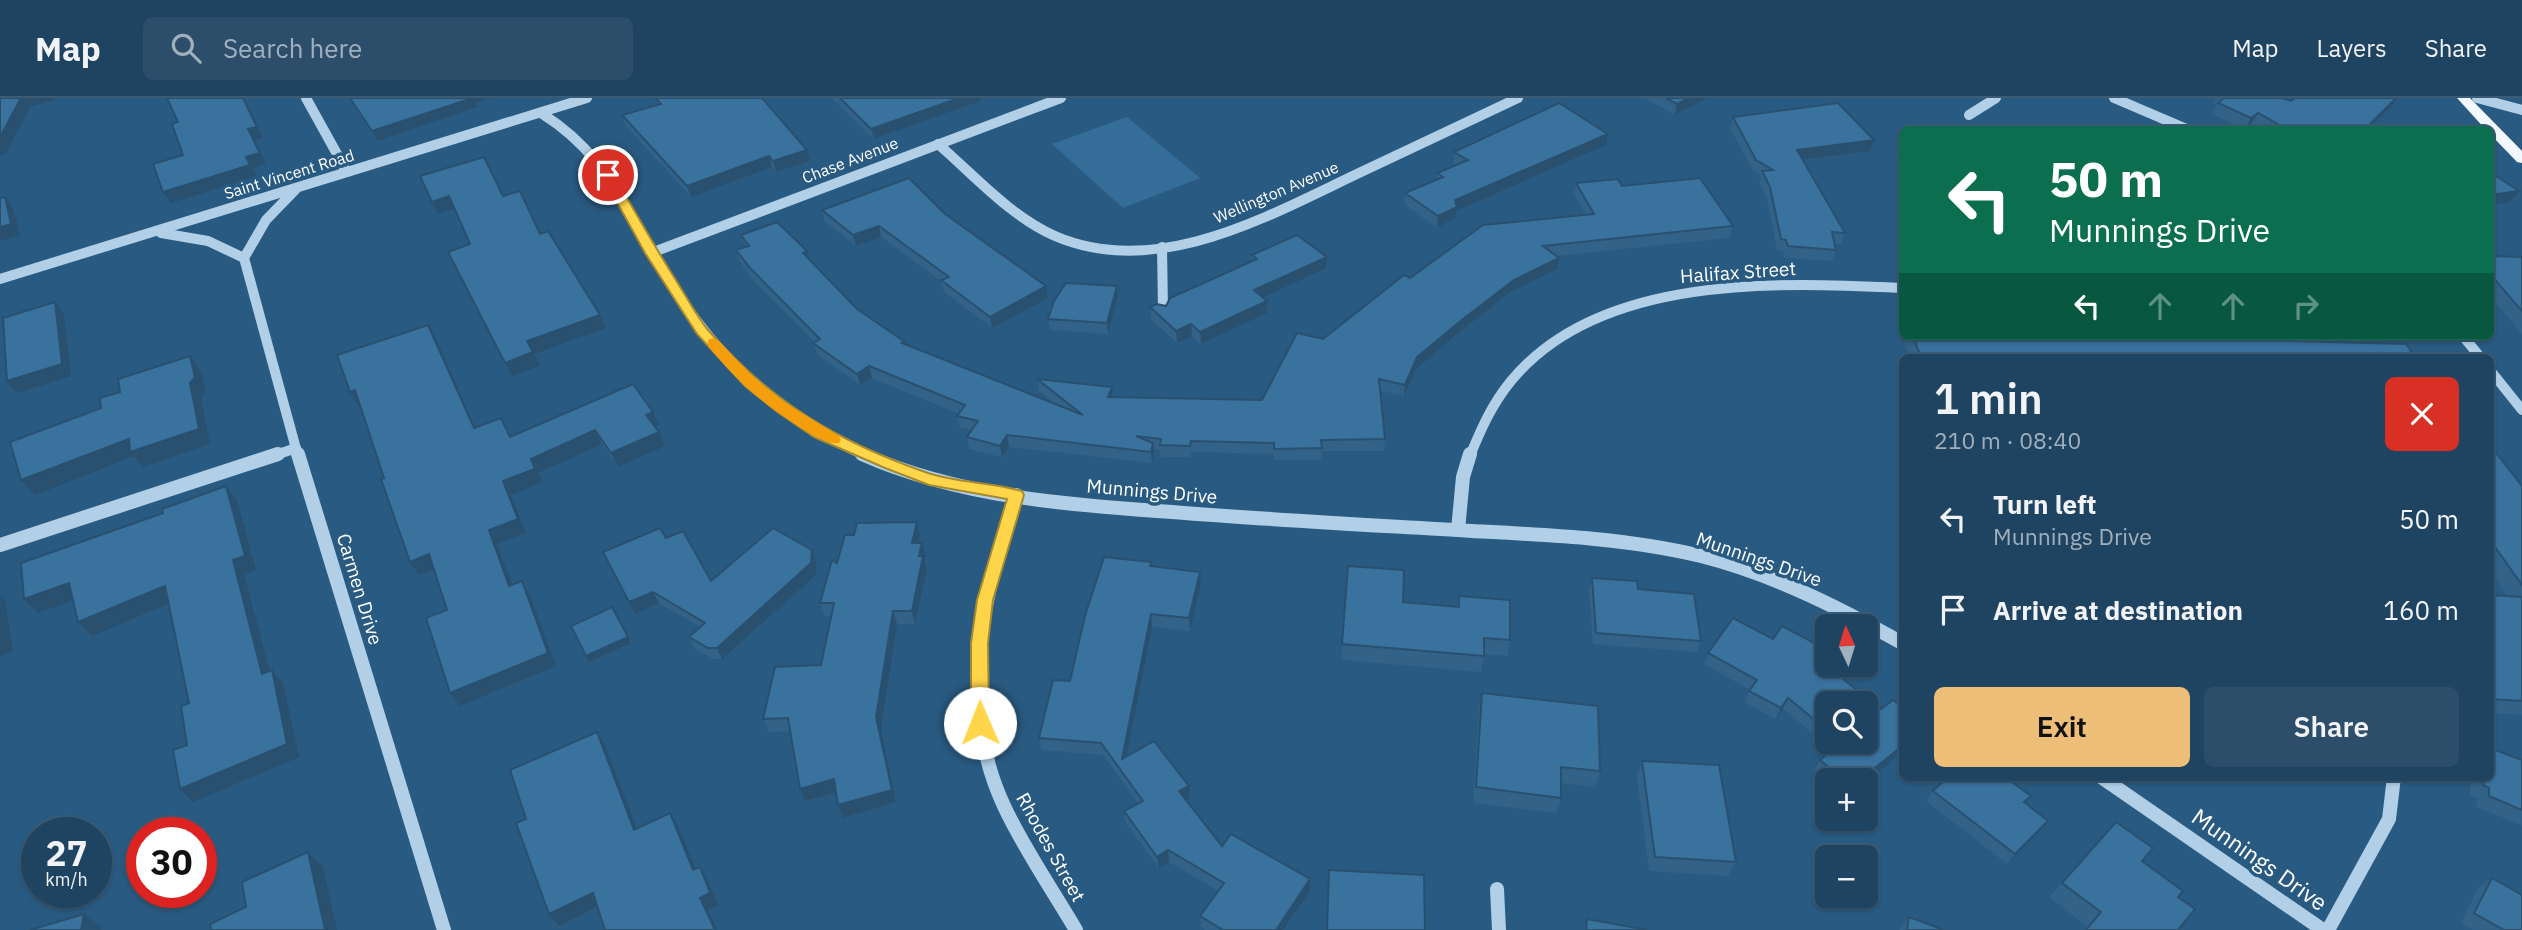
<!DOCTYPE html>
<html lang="en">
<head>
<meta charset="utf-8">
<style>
  body { margin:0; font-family:"IBM Plex Sans",sans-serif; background:#2c4e6a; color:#f1f3f6; height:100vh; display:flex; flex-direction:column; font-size:26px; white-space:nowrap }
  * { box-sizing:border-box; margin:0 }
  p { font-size:23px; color:#a1b0bd }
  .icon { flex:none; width:38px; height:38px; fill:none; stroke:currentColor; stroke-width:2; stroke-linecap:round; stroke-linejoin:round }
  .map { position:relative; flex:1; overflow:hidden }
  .side { position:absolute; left:1899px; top:256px; width:595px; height:427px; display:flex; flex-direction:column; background:#1f4461; border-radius:10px; box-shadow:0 2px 5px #0004,0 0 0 2px #3c5c76 }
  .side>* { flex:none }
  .banner { position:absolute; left:1899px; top:28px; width:595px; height:214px; border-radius:10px; box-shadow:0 2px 5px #0004,0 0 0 2px #3c5c76; background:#0b6e4f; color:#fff; overflow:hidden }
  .needle { width:46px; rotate:356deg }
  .fabs { position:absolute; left:1815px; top:516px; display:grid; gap:14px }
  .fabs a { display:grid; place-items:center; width:63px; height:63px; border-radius:10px; background:#1f4461; box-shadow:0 2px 5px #0004,0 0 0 2px #3c5c76; font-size:35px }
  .speed { position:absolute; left:21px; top:719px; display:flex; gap:14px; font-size:35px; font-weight:700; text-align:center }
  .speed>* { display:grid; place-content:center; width:91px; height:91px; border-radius:50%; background:#1f4461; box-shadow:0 2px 5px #0004,0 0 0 2px #3c5c76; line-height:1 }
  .speed small { font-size:18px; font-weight:400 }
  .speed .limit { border:10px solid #d22; background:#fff; color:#111 }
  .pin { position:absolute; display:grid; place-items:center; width:60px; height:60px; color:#fff; margin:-30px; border:4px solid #fff; border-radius:50%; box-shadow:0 2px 7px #0007 }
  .me { position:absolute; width:77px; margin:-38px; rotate:359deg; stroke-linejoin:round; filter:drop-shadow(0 0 5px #0008) }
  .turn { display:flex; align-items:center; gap:24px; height:147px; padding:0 35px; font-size:32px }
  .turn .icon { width:91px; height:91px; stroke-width:2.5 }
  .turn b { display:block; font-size:49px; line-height:60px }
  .lanes { display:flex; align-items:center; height:66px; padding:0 35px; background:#0003; justify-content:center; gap:35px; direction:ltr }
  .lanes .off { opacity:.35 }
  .round { display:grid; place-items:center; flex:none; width:74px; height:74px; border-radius:10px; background:#2c4e6a }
  .summary { display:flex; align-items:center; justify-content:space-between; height:119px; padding:0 35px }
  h1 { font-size:42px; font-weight:600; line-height:52px }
  .primary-button { display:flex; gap:14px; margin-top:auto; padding:14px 35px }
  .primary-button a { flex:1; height:80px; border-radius:10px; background:#edbe78; color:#111; font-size:28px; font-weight:600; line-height:80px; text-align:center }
  .primary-button a+a { background:#2c4e6a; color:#f1f3f6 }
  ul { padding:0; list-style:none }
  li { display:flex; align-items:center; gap:21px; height:91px; padding:0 35px }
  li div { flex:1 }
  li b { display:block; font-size:26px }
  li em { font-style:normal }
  header { display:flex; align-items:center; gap:42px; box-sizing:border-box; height:98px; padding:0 35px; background:#1f4461; border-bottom:2px solid #3c5c76 }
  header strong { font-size:33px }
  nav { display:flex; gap:38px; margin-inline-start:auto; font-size:24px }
  .search { width:490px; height:63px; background:#2c4e6a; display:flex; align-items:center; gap:18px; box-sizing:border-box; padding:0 24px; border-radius:10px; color:#a1b0bd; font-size:26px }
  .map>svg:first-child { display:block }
</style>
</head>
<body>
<header>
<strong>Map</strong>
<div class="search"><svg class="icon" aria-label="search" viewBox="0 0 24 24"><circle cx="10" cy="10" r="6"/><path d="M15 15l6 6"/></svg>Search here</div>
<nav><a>Map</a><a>Layers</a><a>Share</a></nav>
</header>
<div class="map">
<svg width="2522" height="832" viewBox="0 0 2522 832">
  <rect width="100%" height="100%" fill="#295a81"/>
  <polygon fill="#346d98" points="1127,19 1200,80 1123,110 1052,46"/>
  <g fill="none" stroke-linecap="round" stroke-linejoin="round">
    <g stroke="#b1cfe6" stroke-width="10">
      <polyline points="306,0 347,74"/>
      <polyline points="2114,0 2189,32"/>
      <polyline points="2477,0 2522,12"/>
      <path d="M541,15C603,54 616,96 652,156C709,251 764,311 866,358"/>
      <polyline points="1969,17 1996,0"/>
      <path d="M938,46C975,78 1010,118 1055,138C1157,182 1268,118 1359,75C1412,50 1465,25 1518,0"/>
      <polyline points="296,91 266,122 244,160 298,358"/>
      <polyline points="161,135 208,143 244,160"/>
      <polyline points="1162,149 1163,212"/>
      <polyline points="651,155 1061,0"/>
      <polyline points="0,181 587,0"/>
      <polyline points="2463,238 2480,259"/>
      <polyline points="2490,272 2522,312"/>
      <polyline points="273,358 296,350"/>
      <path d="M1470,358C1481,331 1492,306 1511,283C1599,176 1778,184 1902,190"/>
    </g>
    <g stroke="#b1cfe6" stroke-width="14">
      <polyline points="298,356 444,832"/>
      <path d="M862,356C959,399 1068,407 1172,414C1272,422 1372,427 1472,433C1548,437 1626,440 1701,458C1772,476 1838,509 1902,545"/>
      <path d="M1016,397C983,499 956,605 1004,708C1024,751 1052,791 1076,832"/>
      <polyline points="1458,432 1463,379 1470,356"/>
      <polyline points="0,447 278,356"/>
      <polyline points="2101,679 2323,832"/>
      <polyline points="1497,791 1499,832"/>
      <polyline points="2328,832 2389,721 2394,679"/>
    </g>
    <polygon fill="#f2f8fd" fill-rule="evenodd" points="2457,0 2470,0 2522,53 2522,65 2517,64 2490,36 2490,32 2486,32"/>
  </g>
  <g fill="#326288" fill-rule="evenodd">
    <polygon points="349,0 492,0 476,5 478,9 377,43"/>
    <polygon points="656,0 810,63 776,74 772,69 691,99 626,28 622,17 659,7"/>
    <polygon points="832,0 980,0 980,3 874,41"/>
    <polygon points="1644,0 1707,0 1675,17"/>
    <polygon points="2216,0 2282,0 2291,3 2391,9 2368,32 2261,32 2251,26 2245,31 2212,16 2217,7 2214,6"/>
    <polygon points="1733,19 1870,53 1802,62 1845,135 1841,146 1835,146 1836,152 1832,163 1784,160 1783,153 1777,153 1767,100 1759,85 1761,78 1753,73 1730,30"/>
    <polygon points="1608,36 1606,47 1456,113 1455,120 1437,130 1404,106 1405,95 1437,82 1437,75 1456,67 1453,65 1454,54"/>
    <polygon points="1902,46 1902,68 1895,59 1900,47"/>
    <polygon points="1576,85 1622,88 1733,128 1729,140 1556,158 1559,160 1557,171 1512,193 1462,232 1416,271 1404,298 1380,293 1385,341 1384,353 1322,353 1321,362 1274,362 1274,356 1191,354 1191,359 1161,359 1160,352 1153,351 1154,357 1152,365 1009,349 1002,359 969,351 967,339 972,332 960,330 957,318 959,316 872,280 860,287 817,256 813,245 815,244 753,182 740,164 736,152 746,149 741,137 810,163 857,211 905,244 905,247 1057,307 1039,293 1037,281 1112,289 1113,299 1262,302 1323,241 1410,180 1586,117 1574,97"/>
    <polygon points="822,112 945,116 1046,188 1048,200 992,230 944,194 941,183 881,139 856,148 825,124"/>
    <polygon points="1252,157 1326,170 1263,200 1267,203 1267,215 1201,246 1192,238 1177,245 1151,221 1150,209 1166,208 1252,163"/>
    <polygon points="2490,158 2522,159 2522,236 2490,198"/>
    <polygon points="1118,199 1108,236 1050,232 1048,221"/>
    <polygon points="428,227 436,241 476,329 511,338 659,327 655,329 665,348 618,369 602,346 538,375 543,384 511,397 526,435 497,446 512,487 522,483 530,497 556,568 460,608 447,512 434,472 419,477 384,380 360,308 359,308 350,294"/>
    <polygon points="1907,238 2227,238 2415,259 1910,259 1904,244"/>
    <polygon points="2490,347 2522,388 2522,617 2490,615 2490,497 2507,498 2490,474"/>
    <polygon points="917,424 920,437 919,445 926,458 925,463 927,472 915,526 897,526 881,632 896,704 843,720 838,707 836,695 805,703 790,633 769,634 763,621 821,567 831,518 824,518 820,505 837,465 854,437"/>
    <polygon points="666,440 711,483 812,452 816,463 816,477 722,561 713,561 694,550 689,539 700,529 659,505 635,516"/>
    <polygon points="1152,464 1152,469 1200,474 1201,487 1190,533 1152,529 1127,658 1189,688 1190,700 1186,702 1222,748 1310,793 1283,832 1205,832 1201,829 1200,818 1218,793 1169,764 1159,770 1126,725 1124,713 1138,705 1103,657 1042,652 1039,640 1070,583"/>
    <polygon points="1348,468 1403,504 1458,509 1459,498 1510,542 1507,558 1484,556 1481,574 1341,562"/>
    <polygon points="1592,480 1701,543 1697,554 1593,546 1589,491"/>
    <path d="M1773,541L1816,561L1881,611L1902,609V654L1866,684V682H1827V684L1814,673L1820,662L1833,652L1783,611L1775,621L1744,604L1750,592L1704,566L1708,555ZM1827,606L1866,644H1827Z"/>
    <polygon points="1482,595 1600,673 1595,689 1561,685 1561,700 1556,715 1473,705 1479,611"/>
    <polygon points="2522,662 2522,727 2476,709 2477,700 2470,698 2471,679 2490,679"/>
    <polygon points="1642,663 1736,764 1728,778 1649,773 1637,678"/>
    <polygon points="1933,693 2025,705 2048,723 2040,733 2007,766 1926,703"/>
    <polygon points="2116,724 2142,763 2178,799 2178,832 2085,832 2088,829 2049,799"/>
    <polygon points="2492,780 2522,832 2473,832 2461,825 2478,790"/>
    <polygon points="1909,819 1944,832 1899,832"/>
  </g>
  <g fill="#29506f">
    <polygon points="21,0 55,0 55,2 30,9 5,57 3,55 0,57 0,39"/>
    <polygon points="243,0 244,0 263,40 255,42 266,66 253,70 257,78 171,105 163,94 246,59 248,31"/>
    <polygon points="473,0 492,0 476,5 478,9 377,43 372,33"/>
    <polygon points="959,0 980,0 980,3 874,41 871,31"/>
    <polygon points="1689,0 1707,0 1675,17 1677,6"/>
    <polygon points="2396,0 2391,9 2368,32 2364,32"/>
    <polygon points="2258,15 2251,26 2245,31 2251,20"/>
    <polygon points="1608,36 1606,47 1456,113 1455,120 1437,130 1438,118 1455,102"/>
    <polygon points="1874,42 1870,53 1793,63 1797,52"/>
    <polygon points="807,52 810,63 776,74 773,63"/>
    <polygon points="769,58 772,69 691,99 687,88"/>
    <polygon points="2519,93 2510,104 2490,107 2490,97"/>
    <polygon points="449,98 456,111 438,116 432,104"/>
    <polygon points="5,99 13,110 20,137 0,143 0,129"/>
    <polygon points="879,128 881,139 856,148 853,137"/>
    <polygon points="807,153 811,165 803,155"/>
    <polygon points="1327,159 1326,170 1254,204 1254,192"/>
    <polygon points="1559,160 1557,171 1512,193 1462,232 1416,271 1404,298 1405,287 1417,259 1463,221 1514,182"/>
    <polygon points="1046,188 1048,200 992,230 990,219"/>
    <polygon points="1117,188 1118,199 1108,236 1107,225"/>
    <polygon points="1267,203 1267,215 1201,246 1200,234"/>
    <polygon points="55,204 64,216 71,278 17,295 7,283"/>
    <polygon points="600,217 606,230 534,256 540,268 512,278 505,265 527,243"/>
    <polygon points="1191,226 1192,238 1177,245 1176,233"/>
    <polygon points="428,227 436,241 482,344 474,330"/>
    <polygon points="190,258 201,273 206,294 201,300 210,346 143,369 134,358 35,397 21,382 190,285"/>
    <polygon points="869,268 872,280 860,287 857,276"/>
    <polygon points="1112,289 1113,301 1108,299"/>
    <polygon points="355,292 364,306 359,308 350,294"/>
    <polygon points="653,314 659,327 652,331 646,317"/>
    <polygon points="595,332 602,346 538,375 543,384 511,397 526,435 497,446 518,502 509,488 489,432 503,383 531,361"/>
    <polygon points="659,334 665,348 618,369 611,355"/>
    <polygon points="1007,337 1009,349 1002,359 1000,348"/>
    <polygon points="1153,345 1154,357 1152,365 1151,354"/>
    <polygon points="226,388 237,402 256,472 244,476 274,589 262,576 233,462"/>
    <polygon points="917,424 920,437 916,459 912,445"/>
    <polygon points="922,445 926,458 925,463 927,472 915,526 912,513"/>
    <polygon points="812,452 816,463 816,477 722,561 717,550"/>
    <polygon points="429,456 438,470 419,477 410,464"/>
    <polygon points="1200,474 1201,487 1190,533 1189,520"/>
    <polygon points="522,483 530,497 556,568 460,608 450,595"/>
    <polygon points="69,485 82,499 38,515 24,501"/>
    <polygon points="165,488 177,502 92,538 78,524"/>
    <polygon points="653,494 659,505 635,516 629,504"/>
    <polygon points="0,497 5,502 13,553 0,558"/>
    <polygon points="893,513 897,526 881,632 896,704 843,720 838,707"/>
    <polygon points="1151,516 1152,529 1124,673 1122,661"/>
    <polygon points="628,539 631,545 589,564 586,558"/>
    <polygon points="272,572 283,585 299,659 193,704 180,691"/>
    <polygon points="1788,600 1783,611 1775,621 1781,610"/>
    <polygon points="597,634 605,647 642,745 634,732"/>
    <polygon points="1902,648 1902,654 1866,684 1866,682 1860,682"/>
    <polygon points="834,681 839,694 805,703 800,691"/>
    <polygon points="1189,688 1190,700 1180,705 1179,693"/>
    <polygon points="670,715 678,728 701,784 693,772"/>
    <polygon points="2048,723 2040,733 2007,766 2015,756"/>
    <polygon points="1168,752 1169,764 1159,770 1157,759"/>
    <polygon points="308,754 323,768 337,832 325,832"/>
    <polygon points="700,769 707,781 718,807 708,812 717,832 715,832 700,800"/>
    <polygon points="1310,781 1310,793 1283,832 1276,832"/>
    <polygon points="593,795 601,807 559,828 549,816"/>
    <polygon points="84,816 101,829 101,832 81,832"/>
  </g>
  <g fill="#3a729e" stroke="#29506f" stroke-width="2">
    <polygon points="0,0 21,0 0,39"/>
    <polygon points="167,0 243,0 257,29 248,31 260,55 246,59 250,67 163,94 153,66 183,57 172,26 178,24"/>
    <polygon points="350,0 473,0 372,33"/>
    <polygon points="656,0 762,0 807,52 773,63 769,58 687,88 622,17 661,6"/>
    <polygon points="840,0 959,0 871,31"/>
    <polygon points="1666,0 1689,0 1677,6"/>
    <polygon points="2224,0 2282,0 2291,3 2295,0 2396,0 2364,32 2288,32 2258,15 2251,20 2218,5"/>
    <polygon points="1559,5 1608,36 1455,102 1457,109 1438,118 1405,95 1443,79 1437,75 1468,62 1454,54"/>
    <polygon points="1838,5 1874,42 1797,52 1845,135 1832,134 1836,152 1788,148 1786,142 1781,141 1770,89 1762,73 1773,72 1756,62 1733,19"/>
    <polygon points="484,59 503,98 520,93 540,136 548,133 600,217 527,243 533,254 505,265 448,154 470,146 449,98 432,104 420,78"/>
    <polygon points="2490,74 2519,93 2490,97"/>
    <polygon points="909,80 945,116 1046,188 990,219 941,182 949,179 879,128 853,137 822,112"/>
    <polygon points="1700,80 1733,128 1543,148 1559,160 1514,182 1463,221 1417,259 1405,287 1379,281 1385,341 1321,342 1322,350 1274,351 1274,345 1191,343 1190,348 1160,347 1161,341 1136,338 1153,345 1151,354 1007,337 1000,348 967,339 978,323 957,318 965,307 869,268 857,276 813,245 820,241 750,170 736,152 749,148 741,137 777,124 807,153 803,155 857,211 905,244 902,245 1083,317 1037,281 1112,289 1108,299 1262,302 1297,235 1323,241 1404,177 1410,180 1483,127 1594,116 1576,85 1618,81 1622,88"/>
    <polygon points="5,99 11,126 0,129 0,100"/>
    <polygon points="1297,137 1327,159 1254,192 1267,203 1200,234 1191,226 1176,233 1150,209 1157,206 1166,208 1170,200 1257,161 1252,157"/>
    <polygon points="2490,158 2522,159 2522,213 2490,176"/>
    <polygon points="1066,185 1117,188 1107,225 1048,221 1054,203"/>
    <polygon points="55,204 62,266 7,283 3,220"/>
    <polygon points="428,227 474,330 501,320 510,339 633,286 653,314 646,317 659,334 611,355 595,332 531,361 535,371 503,383 518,421 489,432 509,488 522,483 548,555 450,595 426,520 447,512 429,456 410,464 381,381 384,380 355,292 350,294 337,257"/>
    <polygon points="1913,238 2227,238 2290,243 2406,246 2415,259 1921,259"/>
    <polygon points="190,258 195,279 190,285 199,331 130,354 129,341 21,382 10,344 101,310 100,300 120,294 118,281"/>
    <polygon points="2490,347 2522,388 2522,487 2490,442"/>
    <polygon points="226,388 245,458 233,462 262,576 272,572 287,646 180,691 173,652 187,647 181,608 189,605 165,488 78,524 69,485 24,501 21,465 163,415 162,411"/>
    <polygon points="917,424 912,445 922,445 919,458 923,458 912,513 893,513 876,619 892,692 838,707 834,681 800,691 788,620 763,621 775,569 821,567 834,505 820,505 832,462 837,465 845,437 854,437 857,425"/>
    <polygon points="660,430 666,440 683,433 711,483 773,430 812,452 811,465 717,550 708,550 689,539 705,525 653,494 629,504 603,454"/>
    <polygon points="1104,459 1152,464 1150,468 1200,474 1189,520 1151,516 1122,661 1154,643 1189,688 1179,693 1222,748 1231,736 1310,781 1276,832 1223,832 1200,818 1224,785 1168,752 1157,759 1124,713 1143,703 1101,645 1039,640 1053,582 1070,583 1085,518"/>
    <polygon points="1348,468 1404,472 1403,504 1459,509 1459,498 1510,502 1510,542 1484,540 1484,558 1342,546"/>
    <polygon points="1592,480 1637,483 1638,491 1694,496 1701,543 1596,535"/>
    <polygon points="2490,497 2522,499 2522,603 2490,601"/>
    <polygon points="612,509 628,539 586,558 571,528"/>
    <polygon points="1733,520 1773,541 1782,528 1822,549 1815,559 1881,611 1893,602 1902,609 1902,648 1860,682 1844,682 1820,662 1842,644 1866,644 1866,606 1827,606 1827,632 1788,600 1781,610 1749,593 1757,582 1708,555"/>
    <polygon points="1482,595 1598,608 1600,673 1561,669 1561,700 1476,689"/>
    <polygon points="597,634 634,732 670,715 693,772 700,769 710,795 700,800 715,832 605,832 593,795 549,816 516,725 526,721 510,672"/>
    <polygon points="2490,650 2522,662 2522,712 2489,698 2489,690 2483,687 2483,679 2490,679"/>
    <polygon points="1642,663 1719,667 1736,764 1655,759"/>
    <polygon points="1948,679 2005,679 2031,698 2024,704 2048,723 2015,756 1933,693"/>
    <polygon points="2116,724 2153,750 2142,763 2183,793 2178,799 2195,811 2178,832 2086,832 2101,814 2062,785"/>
    <polygon points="308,754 325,832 211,832 210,826 246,809 242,784"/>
    <polygon points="1329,772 1424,777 1425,832 1327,832"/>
    <polygon points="2492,780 2522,797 2522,832 2504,832 2474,815"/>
    <polygon points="84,816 81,832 30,832"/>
    <polygon points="1909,819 1944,832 1907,832"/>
    <polygon points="1587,821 1647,832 1586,832"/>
  </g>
  <path fill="#ffd54a" stroke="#a68a30" stroke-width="2" d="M608,74L614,77C636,116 658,154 682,192C690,205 698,220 708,232C771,304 838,344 928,375C958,385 991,384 1022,393L1024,397L993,502L988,545L989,625L987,630L980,632L974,630L971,625V545L977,502L1007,401L929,387L885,370L814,339L776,313L745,288L697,236L645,155L602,77Z"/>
  <path fill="#f59e0b" d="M713,240L718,242L755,281L787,306L839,338L841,342L839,345C822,350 760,302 746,289C732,276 720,262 708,248V242Z"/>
  <g text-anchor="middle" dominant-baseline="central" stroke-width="7" stroke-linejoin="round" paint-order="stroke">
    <g font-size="16" fill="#fff" stroke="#295a81">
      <text transform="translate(850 62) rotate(-21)">Chase Avenue</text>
      <text transform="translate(289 76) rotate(-17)">Saint Vincent Road</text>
      <text transform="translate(1276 94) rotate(-23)">Wellington Avenue</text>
    </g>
    <g font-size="19" fill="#fff" stroke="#295a81">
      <text transform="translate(1738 174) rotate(-4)">Halifax Street</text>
      <text transform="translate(1152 393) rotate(5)">Munnings Drive</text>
      <text transform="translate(1759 461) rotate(19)">Munnings Drive</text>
      <text transform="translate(360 491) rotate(73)">Carmen Drive</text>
      <text transform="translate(1051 749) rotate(61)">Rhodes Street</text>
    </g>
    <g font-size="23" fill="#fff" stroke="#295a81">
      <text transform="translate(2260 761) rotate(35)">Munnings Drive</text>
    </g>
  </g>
</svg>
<div class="fabs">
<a><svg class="needle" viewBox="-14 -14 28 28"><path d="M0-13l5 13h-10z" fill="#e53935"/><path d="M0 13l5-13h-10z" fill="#a1b0bd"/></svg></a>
<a><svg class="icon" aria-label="search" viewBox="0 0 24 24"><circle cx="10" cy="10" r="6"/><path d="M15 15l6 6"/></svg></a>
<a>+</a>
<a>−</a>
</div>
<div class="speed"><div>27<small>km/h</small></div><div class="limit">30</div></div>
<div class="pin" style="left:608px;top:77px;background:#d93025"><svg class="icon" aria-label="arrive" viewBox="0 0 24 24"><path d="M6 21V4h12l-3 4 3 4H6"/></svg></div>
<svg class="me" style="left:980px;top:625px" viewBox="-20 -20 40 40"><circle r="19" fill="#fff"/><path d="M0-13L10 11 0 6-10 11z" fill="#ffd54a"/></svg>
<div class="banner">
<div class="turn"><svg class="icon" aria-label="left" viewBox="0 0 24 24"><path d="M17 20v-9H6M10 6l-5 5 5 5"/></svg><div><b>50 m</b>Munnings Drive</div></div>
<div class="lanes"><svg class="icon" aria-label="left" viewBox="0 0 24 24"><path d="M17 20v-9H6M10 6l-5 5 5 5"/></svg><svg class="icon off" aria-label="ahead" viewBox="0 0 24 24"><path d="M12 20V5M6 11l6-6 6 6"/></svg><svg class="icon off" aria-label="ahead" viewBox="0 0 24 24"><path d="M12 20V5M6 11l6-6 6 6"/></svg><svg class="icon off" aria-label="right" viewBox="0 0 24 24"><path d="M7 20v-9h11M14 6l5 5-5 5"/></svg></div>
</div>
<section class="side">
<div class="summary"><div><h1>1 min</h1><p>210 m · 08:40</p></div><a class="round" style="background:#d93025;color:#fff"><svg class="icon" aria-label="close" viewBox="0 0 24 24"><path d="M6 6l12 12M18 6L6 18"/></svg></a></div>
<ul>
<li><svg class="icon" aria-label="left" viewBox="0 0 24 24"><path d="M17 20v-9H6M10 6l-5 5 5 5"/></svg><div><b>Turn left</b><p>Munnings Drive</p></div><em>50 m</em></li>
<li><svg class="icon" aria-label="arrive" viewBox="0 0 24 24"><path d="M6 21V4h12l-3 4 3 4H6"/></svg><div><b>Arrive at destination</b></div><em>160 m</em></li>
</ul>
<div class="primary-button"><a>Exit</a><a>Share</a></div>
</section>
</div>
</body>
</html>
